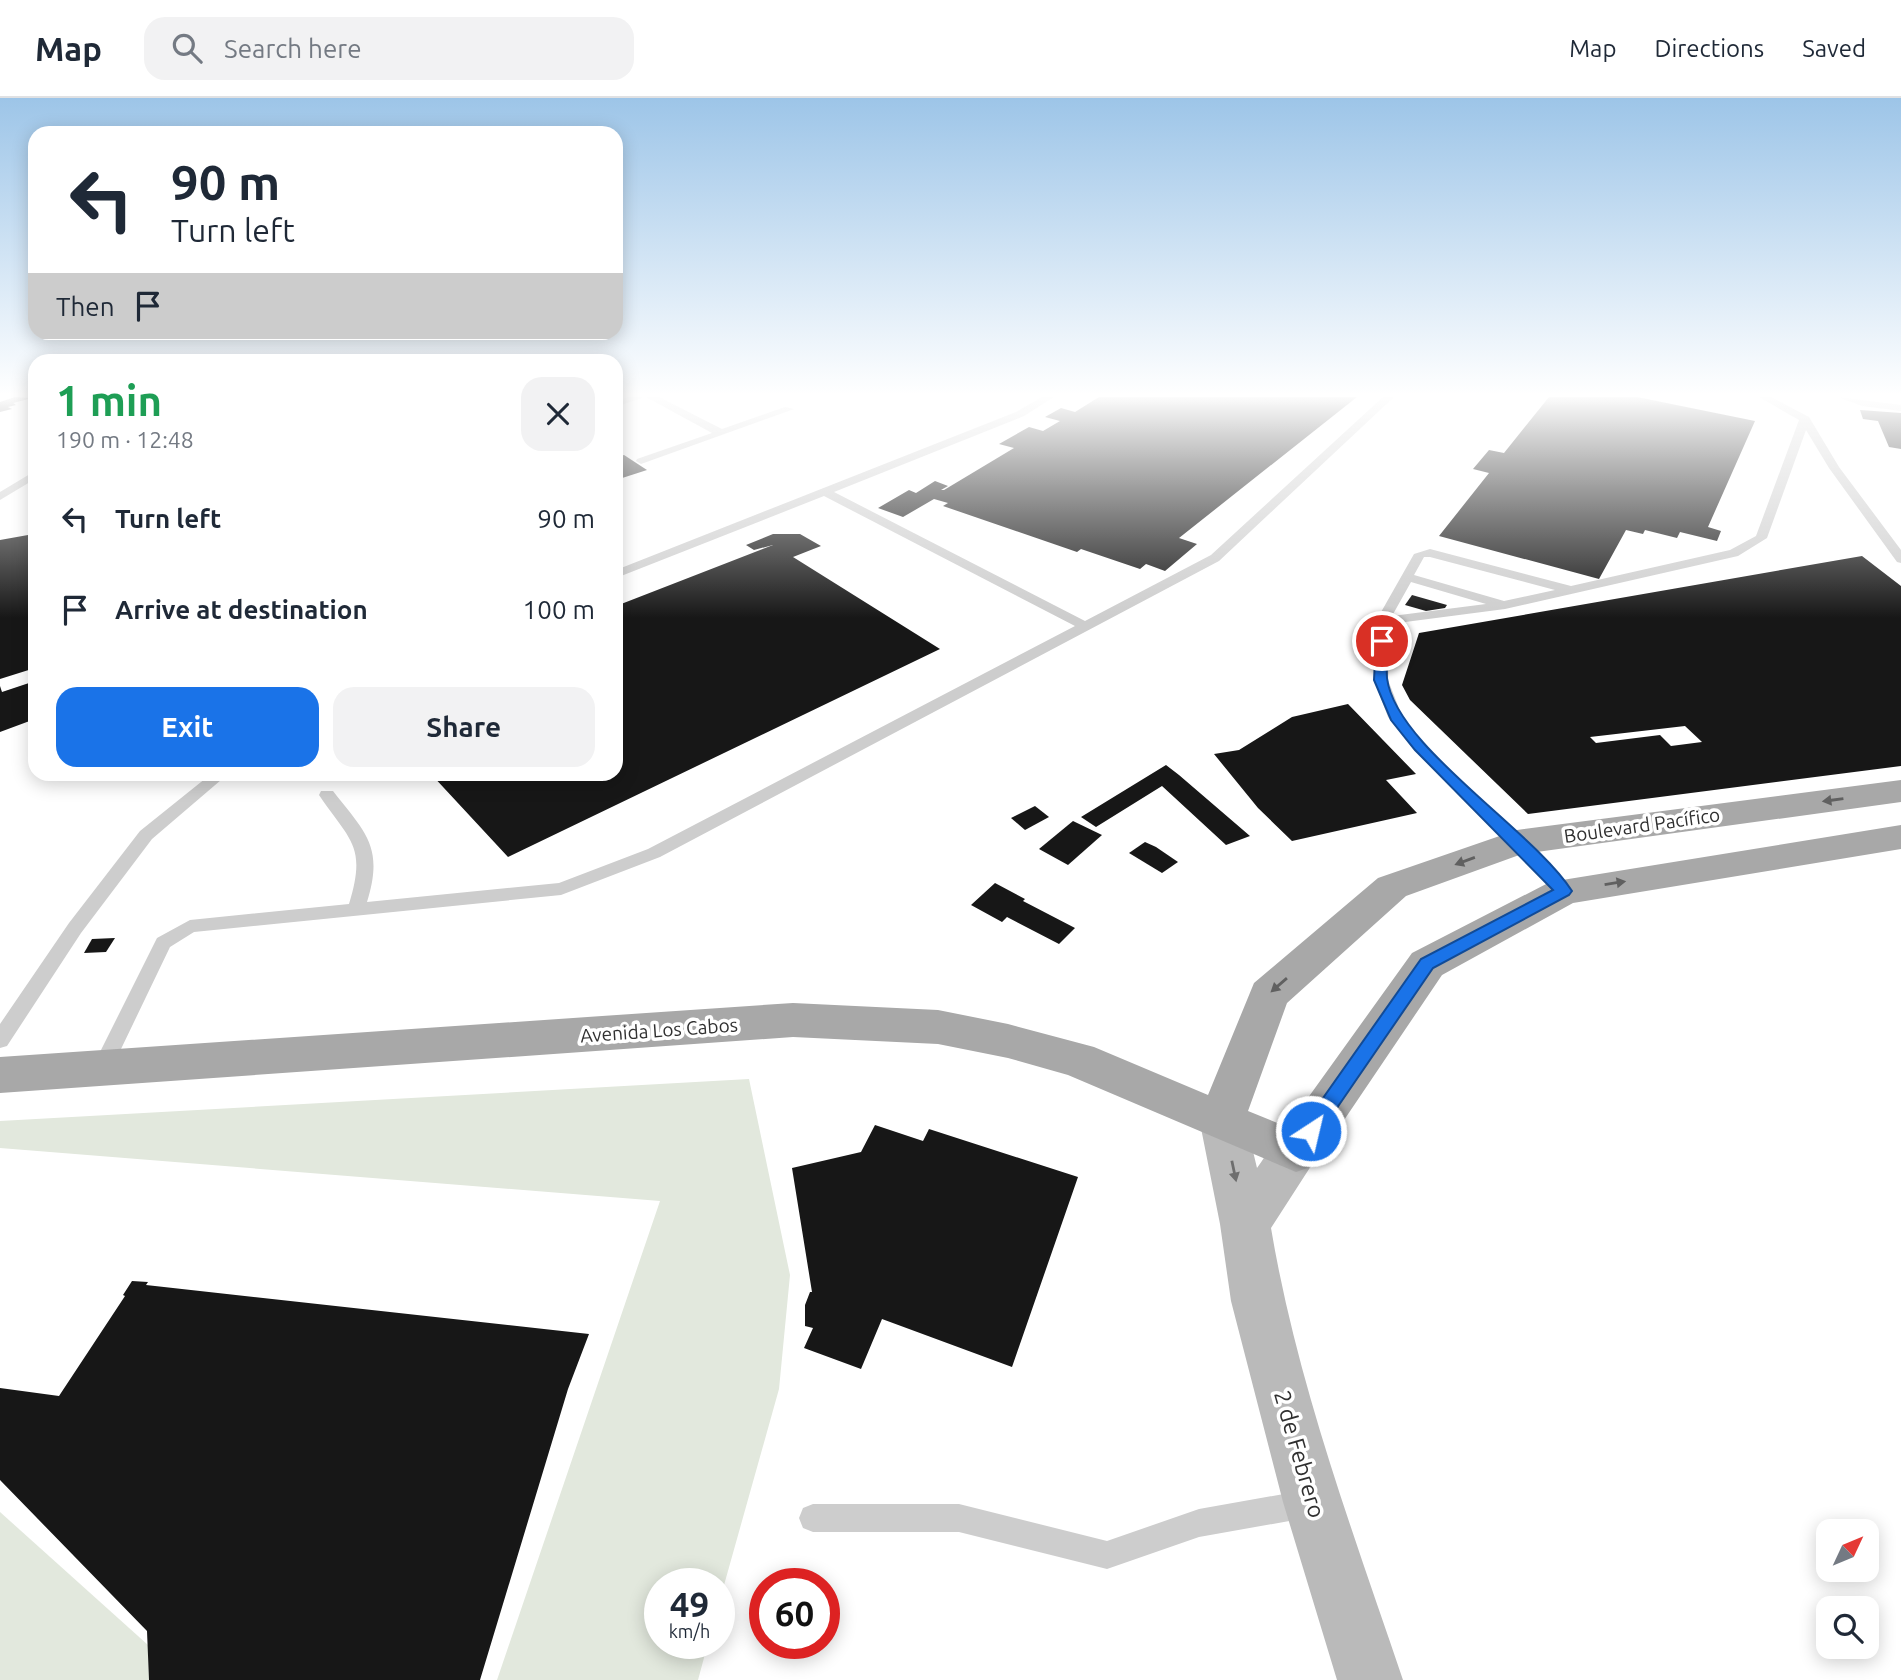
<!DOCTYPE html>
<html lang="en">
<head>
<meta charset="utf-8">
<style>
  body { margin:0; font-family:Ubuntu,sans-serif; background:#f2f2f3; color:#1f2937; height:100vh; display:flex; flex-direction:column; font-size:26px; white-space:nowrap }
  * { box-sizing:border-box; margin:0 }
  p { font-size:23px; color:#747a83 }
  .icon { flex:none; width:38px; height:38px; fill:none; stroke:currentColor; stroke-width:2; stroke-linecap:round; stroke-linejoin:round }
  .map { position:relative; flex:1; overflow:hidden }
  .details { position:absolute; left:28px; top:256px; width:595px; height:427px; display:flex; flex-direction:column; background:#fff; border-radius:21px; box-shadow:0 4px 18px #0003 }
  .details>* { flex:none }
  .hud { position:absolute; left:28px; top:28px; width:595px; height:214px; border-radius:21px; box-shadow:0 4px 18px #0003; background:#fff; color:#1f2937; overflow:hidden }
  .needle { width:46px; rotate:46deg }
  .tools { position:absolute; left:1816px; top:1421px; display:grid; gap:14px }
  .tools a { display:grid; place-items:center; width:63px; height:63px; border-radius:14px; background:#fff; box-shadow:0 4px 18px #0003; font-size:35px }
  .speed { position:absolute; left:644px; top:1470px; display:flex; gap:14px; font-size:35px; font-weight:700; text-align:center }
  .speed>* { display:grid; place-content:center; width:91px; height:91px; border-radius:50%; background:#fff; box-shadow:0 4px 18px #0003; line-height:1 }
  .speed small { font-size:18px; font-weight:400 }
  .speed .limit { border:10px solid #d22; background:#fff; color:#111 }
  .pin { position:absolute; display:grid; place-items:center; width:60px; height:60px; color:#fff; margin:-30px; border:4px solid #fff; border-radius:50%; box-shadow:0 2px 7px #0007 }
  .me { position:absolute; width:77px; margin:-38px; rotate:35deg; stroke-linejoin:round; filter:drop-shadow(0 0 5px #0008) }
  .turn { display:flex; align-items:center; gap:24px; height:147px; padding:0 28px; font-size:32px }
  .turn .icon { width:91px; height:91px; stroke-width:2.5 }
  .turn b { display:block; font-size:49px; line-height:60px }
  .then { display:flex; align-items:center; height:66px; padding:0 28px; background:#0003; gap:14px; font-size:26px }
  .round { display:grid; place-items:center; flex:none; width:74px; height:74px; border-radius:21px; background:#f2f2f3 }
  .headline { display:flex; align-items:center; justify-content:space-between; height:119px; padding:0 28px }
  h1 { font-size:42px; font-weight:700; line-height:52px; color:#1e9e55 }
  .primary-button { display:flex; gap:14px; margin-top:auto; padding:14px 28px }
  .primary-button a { flex:1; height:80px; border-radius:21px; background:#1a73e8; color:#fff; font-size:28px; font-weight:700; line-height:80px; text-align:center }
  .primary-button a+a { background:#f2f2f3; color:#1f2937 }
  ul { padding:0; list-style:none }
  li { display:flex; align-items:center; gap:21px; height:91px; padding:0 28px }
  li div { flex:1 }
  li b { display:block; font-size:26px }
  li em { font-style:normal }
  header { display:flex; align-items:center; gap:42px; box-sizing:border-box; height:98px; padding:0 35px; background:#fff; border-bottom:2px solid #e0e1e3 }
  header strong { font-size:33px }
  nav { display:flex; gap:38px; margin-inline-start:auto; font-size:24px }
  .search { width:490px; height:63px; background:#f2f2f3; display:flex; align-items:center; gap:18px; box-sizing:border-box; padding:0 24px; border-radius:21px; color:#747a83; font-size:26px }
  .map>svg:first-child { display:block }
</style>
</head>
<body>
<header>
<strong>Map</strong>
<div class="search"><svg class="icon" aria-label="search" viewBox="0 0 24 24"><circle cx="10" cy="10" r="6"/><path d="M15 15l6 6"/></svg>Search here</div>
<nav><a>Map</a><a>Directions</a><a>Saved</a></nav>
</header>
<div class="map">
<svg width="1901" height="1582" viewBox="0 0 1901 1582">
  <rect width="100%" height="100%" fill="#fff"/>
  <g fill="#e2e8dd">
    <polygon points="749,981 790,1177 779,1291 719,1505 719,1486 660,1486 660,1545 708,1545 698,1582 497,1582 660,1103 0,1050 0,1023"/>
    <polygon points="0,1414 148,1547 149,1582 0,1582"/>
  </g>
  <g fill="#171717" fill-rule="evenodd">
    <polygon points="15,299 32,300 13,305 16,307 8,309 12,311 0,314 0,304"/>
    <polygon points="1099,299 1357,299 1179,440 1197,446 1165,473 1146,466 1140,471 1081,451 1077,454 943,408 948,405 934,401 903,419 878,410 909,392 916,395 935,383 948,388 941,392 944,392 1014,350 999,346 1029,329 1043,333 1060,323 1045,319 1061,310 1075,314"/>
    <polygon points="1549,299 1637,299 1755,323 1708,429 1721,433 1717,443 1680,434 1677,440 1645,432 1643,436 1626,432 1599,481 1439,438 1489,375 1473,371 1489,352 1504,355"/>
    <polygon points="1860,312 1901,315 1901,351 1889,349 1878,323 1863,321"/>
    <polygon points="624,357 647,372 616,382 616,359"/>
    <polygon points="32,432 35,432 35,570 0,581 0,442 28,437"/>
    <polygon points="773,436 800,436 821,448 793,459 940,551 508,759 431,676 616,676 616,508 773,447 754,452 746,447"/>
    <path d="M1862,458L1901,488V668L1528,716L1410,602L1402,587L1419,535ZM1685,628L1702,644L1671,648L1660,637L1596,645L1590,639Z"/>
    <polygon points="1412,497 1447,507 1445,510 1426,513 1405,507"/>
    <polygon points="35,583 35,621 0,634 0,588 2,594"/>
    <polygon points="1348,606 1416,676 1386,682 1417,715 1292,743 1258,710 1214,656 1239,652 1292,619"/>
    <polygon points="1166,667 1179,677 1250,738 1226,747 1162,688 1096,729 1081,719"/>
    <polygon points="1035,708 1049,719 1025,732 1011,720"/>
    <polygon points="1073,723 1102,737 1068,767 1039,751"/>
    <polygon points="1145,744 1156,749 1178,764 1162,775 1129,755"/>
    <polygon points="995,785 1025,801 1023,803 1075,830 1059,846 1007,819 1002,824 971,807"/>
    <polygon points="115,840 106,854 84,855 92,841"/>
    <polygon points="875,1027 923,1043 929,1031 1078,1079 1012,1269 882,1221 861,1271 804,1250 813,1230 805,1228 805,1207 810,1194 812,1194 792,1070 861,1054"/>
    <polygon points="132,1183 148,1184 146,1187 589,1236 568,1291 480,1582 149,1582 147,1533 0,1382 0,1290 59,1298 125,1198 123,1197"/>
  </g>
  <g fill="none" stroke-linecap="round" stroke-linejoin="round">
    <g fill="#cdcdcd" fill-rule="evenodd">
      <polygon points="629,299 644,299 616,309 616,303"/>
      <polygon points="646,299 659,299 722,331 785,309 794,311 641,366 636,363 637,361 712,335"/>
      <path d="M1042,299H1054L1024,318L834,394L1085,523L1211,457L1383,299H1394L1219,463L660,759L561,797L194,834L170,849L109,976L102,978L95,976L92,970L157,840L190,822L349,806C367,747 350,743 319,697L321,693H333C366,735 384,749 367,804L559,785L648,751L1075,528L824,398L616,480V472L1016,314Z"/>
      <path d="M1759,299H1771L1809,319L1839,369L1901,452V465L1897,464L1829,370L1806,332L1767,440L1738,458L1505,511L1390,526L1388,582L1402,618L1424,646L1573,793L1564,799L1558,797L1414,652L1388,619L1374,582L1376,523L1414,456L1430,451L1571,488L1730,452L1756,438L1799,322ZM1424,459H1430L1555,492L1504,503L1414,477ZM1411,484L1486,506L1392,518Z"/>
      <polygon points="1838,299 1901,307 1901,313 1862,308"/>
      <polygon points="35,373 35,381 0,402 0,394"/>
      <polygon points="211,676 228,676 152,741 81,835 7,948 0,950 0,926 69,825 140,733"/>
      <polygon points="1306,1392 1316,1396 1320,1406 1316,1416 1306,1420 1199,1439 1107,1471 959,1434 813,1434 803,1430 799,1420 803,1410 813,1406 959,1406 1107,1443 1199,1411"/>
    </g>
    <path fill="#bababa" fill-rule="evenodd" d="M1222,1001L1238,1006L1245,1020L1257,1070C1275,1045 1279,1028 1313,1040L1320,1054L1271,1130C1297,1285 1353,1434 1403,1582H1337L1283,1404L1231,1203L1220,1126L1199,1020L1206,1006Z"/>
    <polygon fill="#a8a8a8" fill-rule="evenodd" points="1901,682 1901,704 1522,756 1406,798 1287,905 1248,1013 1287,1029 1412,855 1550,784 1901,727 1901,751 1573,805 1442,877 1313,1068 1296,1074 1068,977 1008,960 938,946 793,939 0,995 0,959 793,905 938,912 1008,926 1094,949 1208,997 1254,885 1378,780 1517,732"/>
  </g>
  <defs><path id="oneway-solid" d="M-6-.8H1V-3.2L6.5 0L1 3.2V.8H-6Z" transform="scale(1.75)"/></defs>
  <g fill="#606060">
    <use href="#oneway-solid" transform="translate(1833 702) rotate(172)"/>
    <use href="#oneway-solid" transform="translate(1465 763) rotate(160)"/>
    <use href="#oneway-solid" transform="translate(1615 785) rotate(-9)"/>
    <use href="#oneway-solid" transform="translate(1279 887) rotate(139)"/>
  </g>
  <use fill="#6e6e6e" href="#oneway-solid" transform="translate(1234 1073) rotate(78)"/>
  <linearGradient id="sky" x2="0" y2="1"><stop stop-color="#9dc5e8"/><stop offset="0.57" stop-color="#fff"/><stop offset="1" stop-color="#fff" stop-opacity="0"/></linearGradient>
  <rect width="1901" height="520" fill="url(#sky)"/>
  <path fill="#1a73e8" stroke="#114b97" stroke-width="2" d="M1382,539L1389,543C1388,555 1386,568 1387,580C1395,648 1533,732 1572,793L1569,797L1433,870L1317,1039L1311,1041L1304,1039L1301,1033L1304,1027L1421,861L1553,792L1415,652L1391,622L1374,582L1376,543Z"/>
  <g text-anchor="middle" dominant-baseline="central" stroke-width="7" stroke-linejoin="round" paint-order="stroke">
    <g font-size="19" fill="#303030" stroke="#fff">
      <text transform="translate(1642 727) rotate(-8)">Boulevard Pacífico</text>
      <text transform="translate(659 932) rotate(-4)">Avenida Los Cabos</text>
    </g>
    <g font-size="23" fill="#303030" stroke="#fff">
      <text transform="translate(1300 1356) rotate(74)">2 de Febrero</text>
    </g>
  </g>
</svg>
<div class="tools">
<a><svg class="needle" viewBox="-14 -14 28 28"><path d="M0-13l5 13h-10z" fill="#e53935"/><path d="M0 13l5-13h-10z" fill="#747a83"/></svg></a>
<a><svg class="icon" aria-label="search" viewBox="0 0 24 24"><circle cx="10" cy="10" r="6"/><path d="M15 15l6 6"/></svg></a>
</div>
<div class="speed"><div>49<small>km/h</small></div><div class="limit">60</div></div>
<div class="pin" style="left:1382px;top:543px;background:#d93025"><svg class="icon" aria-label="arrive" viewBox="0 0 24 24"><path d="M6 21V4h12l-3 4 3 4H6"/></svg></div>
<svg class="me" style="left:1311px;top:1033px" viewBox="-20 -20 40 40"><circle r="17" fill="#1a73e8" stroke="#fff" stroke-width="3"/><path d="M0-11L8 9 0 5-8 9z" fill="#fff"/></svg>
<div class="hud">
<div class="turn"><svg class="icon" aria-label="left" viewBox="0 0 24 24"><path d="M17 20v-9H6M10 6l-5 5 5 5"/></svg><div><b>90 m</b>Turn left</div></div>
<div class="then">Then<svg class="icon" aria-label="arrive" viewBox="0 0 24 24"><path d="M6 21V4h12l-3 4 3 4H6"/></svg></div>
</div>
<section class="details">
<div class="headline"><div><h1>1 min</h1><p>190 m · 12:48</p></div><a class="round"><svg class="icon" aria-label="close" viewBox="0 0 24 24"><path d="M6 6l12 12M18 6L6 18"/></svg></a></div>
<ul>
<li><svg class="icon" aria-label="left" viewBox="0 0 24 24"><path d="M17 20v-9H6M10 6l-5 5 5 5"/></svg><div><b>Turn left</b></div><em>90 m</em></li>
<li><svg class="icon" aria-label="arrive" viewBox="0 0 24 24"><path d="M6 21V4h12l-3 4 3 4H6"/></svg><div><b>Arrive at destination</b></div><em>100 m</em></li>
</ul>
<div class="primary-button"><a>Exit</a><a>Share</a></div>
</section>
</div>
</body>
</html>
